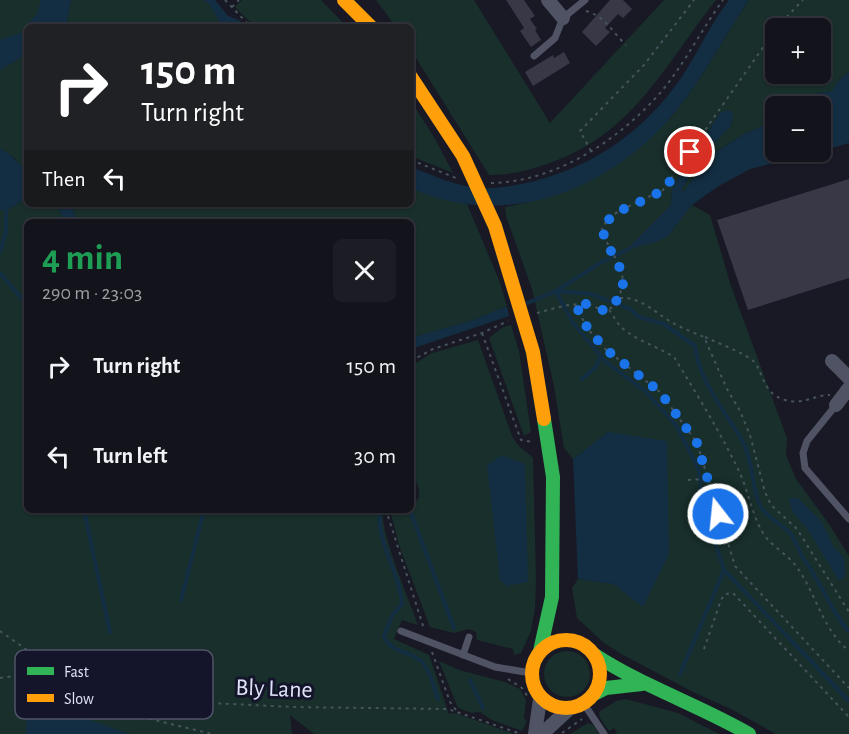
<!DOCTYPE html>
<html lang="en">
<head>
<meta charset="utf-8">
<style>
  body { margin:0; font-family:"Alegreya Sans",sans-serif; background:#1c1c25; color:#f1f3f6; height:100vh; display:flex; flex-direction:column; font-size:22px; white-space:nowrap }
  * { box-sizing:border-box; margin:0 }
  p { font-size:20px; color:#9d9ea3 }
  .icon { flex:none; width:33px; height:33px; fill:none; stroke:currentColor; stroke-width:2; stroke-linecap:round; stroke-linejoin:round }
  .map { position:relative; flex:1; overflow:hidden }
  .details { position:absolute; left:24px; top:219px; width:390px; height:294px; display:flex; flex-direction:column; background:#13131c; border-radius:9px; box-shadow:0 2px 4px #0004,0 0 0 2px #32323b }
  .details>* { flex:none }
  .banner { position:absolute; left:24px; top:24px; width:390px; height:183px; border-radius:9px; box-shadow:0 2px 4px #0004,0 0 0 2px #32323b; background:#202124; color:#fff; overflow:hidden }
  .buttons { position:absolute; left:765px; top:18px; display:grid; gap:12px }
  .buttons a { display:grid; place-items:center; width:66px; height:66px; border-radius:9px; background:#13131c; box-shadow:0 2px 4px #0004,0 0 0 2px #32323b; font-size:30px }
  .pin { position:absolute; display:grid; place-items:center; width:51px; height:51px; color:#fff; margin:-26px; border:3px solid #fff; border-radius:50%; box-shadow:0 2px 6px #0007 }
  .me { position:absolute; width:66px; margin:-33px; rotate:344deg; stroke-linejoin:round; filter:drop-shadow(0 0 4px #0008) }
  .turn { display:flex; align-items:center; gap:21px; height:126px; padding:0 18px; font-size:27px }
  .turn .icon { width:78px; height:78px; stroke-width:2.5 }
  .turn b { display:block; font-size:42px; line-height:51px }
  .then { display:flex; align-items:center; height:57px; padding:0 18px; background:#0003; gap:12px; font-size:22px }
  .round { display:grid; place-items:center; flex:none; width:63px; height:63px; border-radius:9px; background:#1c1c25 }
  .head { display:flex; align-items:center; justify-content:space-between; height:102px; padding:0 18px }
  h1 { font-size:36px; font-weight:600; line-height:45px; color:#1e9e55 }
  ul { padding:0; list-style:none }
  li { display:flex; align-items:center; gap:18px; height:90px; padding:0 18px }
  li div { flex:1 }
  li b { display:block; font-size:22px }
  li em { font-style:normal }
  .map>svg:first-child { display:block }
</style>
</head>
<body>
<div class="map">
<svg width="849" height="734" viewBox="0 0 849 734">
  <rect width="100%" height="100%" fill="#191925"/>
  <g fill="#182f2b" fill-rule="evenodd">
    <polygon points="0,0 52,0 0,57"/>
    <polygon points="71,0 203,0 209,4 223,27 66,27"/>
    <polygon points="242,0 321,0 347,27 255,27 235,7"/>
    <path d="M376,0H474L550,123L664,0H716C664,66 633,135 547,164C528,171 509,175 489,175L411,50V27H396Z"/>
    <path d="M749,0H849V72L840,79L832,91L815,94L797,106H776L775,121L744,134L711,155L683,193L682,189L700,159L730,127L733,119L720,113L676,181L672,190L671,205L627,249L668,236L692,205L710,215L731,286L787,438L786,455L796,479L829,524L849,556V734H776L731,709L695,693L621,654L604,643L577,618L572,588L578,579L613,584L644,606L608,432L573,459L564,448L554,386L532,289L506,216L505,207C564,195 597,183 644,143C655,133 667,123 676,111C704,77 724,36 749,0ZM776,28H820V74H776Z"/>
    <polygon points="27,54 27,177 16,159 0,148 0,70"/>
    <polygon points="411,101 435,139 453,173 411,156"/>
    <polygon points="411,188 441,199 467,204 499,280 507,306 473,320 411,338 411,222 78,222 70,204 411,204"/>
    <path d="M27,198V204H56L65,222H27V510H383C379,531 410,602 418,625L402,620L394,639L429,655L449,714L455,713L514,734H314L290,715L292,734H0V210L6,211Z"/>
    <polygon points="511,325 519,351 531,432 524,436 489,338 503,327"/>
    <path d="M478,340L512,436C518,448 524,449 533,458L536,578L535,608L531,631L521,653L514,655L513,649L477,640L476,632L469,629L454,633L430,627L399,545L391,514L399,510H411V505L419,498V490L411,465V366L432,353Z"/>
    <circle cx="567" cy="674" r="23"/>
    <polygon points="439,661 459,670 505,682 520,689 526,700 524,718 527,721 522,731 492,720 480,712 472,713 458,708"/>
    <polygon points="626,699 678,713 719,734 615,734 617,732 614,728 609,731 600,718 599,712 616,701"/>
    <polygon points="588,723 593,725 599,734 570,734"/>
  </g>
  <g fill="#132e42">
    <polygon points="41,0 71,0 66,27 27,27 27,54 0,70 0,40 20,33 37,14"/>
    <polygon points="203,0 215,0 228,16 239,20 245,27 223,27 209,4"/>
    <path d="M729,0H749C724,36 704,77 676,111C613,189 506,232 411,188V167C433,175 457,187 481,188C500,189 517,185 535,181C596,165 645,130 681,78C698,53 710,24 729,0Z"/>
    <polygon points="849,72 849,143 821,151 820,106 797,106 815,94 832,91 840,79"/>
    <polygon points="727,110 732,112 733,119 730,127 700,159 682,189 683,192 711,155 744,134 775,121 776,152 817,152 750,169 717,187 692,205 668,236 656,242 626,250 671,205 672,190 676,181 720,113"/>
    <path d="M0,148C24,164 27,170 27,198L6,211L0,210Z"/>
    <polygon points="56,204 70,204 78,222 65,222"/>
    <polygon points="507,306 509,316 411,349 411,338 473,320"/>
    <polygon points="608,432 667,441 669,554 643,607 613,584 578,579 573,459"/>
    <polygon points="502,455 525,464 528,582 507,586 500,580 487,465"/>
    <polygon points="789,498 798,498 822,522 834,548 844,557 845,576 839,581 810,533 792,511"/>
    <polygon points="40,702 129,734 26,734 27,704"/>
  </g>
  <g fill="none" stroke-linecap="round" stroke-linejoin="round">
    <g stroke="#132e42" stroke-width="4">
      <polyline points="0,252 6,232 6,211"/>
      <polyline points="0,273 27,305"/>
      <path d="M556,291L591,294L630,309L639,317L664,324L695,346C699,382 727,413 744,444C754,463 751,493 763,510C770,519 783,525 791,534C797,542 799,554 806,562C822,585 831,611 849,632"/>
      <polyline points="556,291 573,323 606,362 645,391 676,425 698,468 704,509 724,570 680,674"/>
      <polyline points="525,304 556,291 600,263 629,249"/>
      <polyline points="582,379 595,368 601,357"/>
      <polyline points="84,510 110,632"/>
      <path d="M380,510C376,543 400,572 402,604L392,616L384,636C391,654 411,650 423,663C431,672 434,688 438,699"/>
      <polyline points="410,510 454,628"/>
      <polyline points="724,570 849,701"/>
      <polyline points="181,600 204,510"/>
      <polyline points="470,680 483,708"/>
    </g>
  </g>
  <g fill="#383846">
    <polygon points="506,0 524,0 535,16 530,19 537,29 535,30 541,40 531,47 520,31 524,28"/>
    <polygon points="610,0 623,0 632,9 623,18 618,14 605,28 610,32 596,46 582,32"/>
    <polygon points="564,52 570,63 533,86 525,72 553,55 554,58"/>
    <polygon points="849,179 849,278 748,310 717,220"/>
  </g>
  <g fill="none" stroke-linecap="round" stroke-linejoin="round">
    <g stroke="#47545c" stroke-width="2" stroke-dasharray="3 4.5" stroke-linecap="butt">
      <polyline points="225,0 251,27"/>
      <polyline points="232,7 239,0"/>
      <path d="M586,11C605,16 612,32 626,45"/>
      <polyline points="776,28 803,0"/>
      <path d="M776,29L663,190L619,211L609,218L602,228L604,237L623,272L620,298C640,297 652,310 668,320C679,327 692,332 704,337L727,389L740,411L750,435L765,492L771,505L797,529L849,612"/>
      <polyline points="591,151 580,131 644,65 694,0"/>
      <polyline points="411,160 456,178"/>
      <path d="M491,183C556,182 619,140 661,92C683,66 702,29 723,0"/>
      <polyline points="575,305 588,329 604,348 660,392 697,443 735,566 849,688"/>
      <path d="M609,310C613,315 616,321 620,326C634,340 657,346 674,357C696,393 719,430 738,469C748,489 751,513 763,533C771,546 787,554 796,566C816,593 822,629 849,651"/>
      <path d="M537,313C552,309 570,303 586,304C594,305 600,311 609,310L620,298"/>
      <polyline points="482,333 521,440 533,442"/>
      <path d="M705,337C720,344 737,350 751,359C764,368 760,393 785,400C804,405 814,395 830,395"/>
      <polyline points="411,361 433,349 482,333 508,321"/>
      <polyline points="411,480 415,494 411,500"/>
      <polyline points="688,480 707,479"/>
      <polyline points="390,510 387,513 424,629"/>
      <polyline points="0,631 27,650 80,669 189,702 294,707 448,709 521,734"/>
      <polyline points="704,649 721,600 725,594 733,593 849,717"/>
      <polyline points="432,652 450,702 456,710"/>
      <polyline points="0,678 27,674 126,713 212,734"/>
      <polyline points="508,679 522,688 528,697"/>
      <polyline points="562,733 582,719"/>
    </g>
    <g stroke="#4f5364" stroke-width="7">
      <polyline points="534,56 555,38 563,18 585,0"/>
      <polyline points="836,405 807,441 803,453 805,468 849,519"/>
      <polyline points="401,631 495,667 531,673"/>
      <polyline points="463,655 469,637"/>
      <polyline points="584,704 604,734"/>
    </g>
    <g stroke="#4f5364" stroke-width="14">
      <polyline points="548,0 563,18"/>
      <polyline points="832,361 849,378"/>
      <polyline points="836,405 849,388"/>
      <polyline points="535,734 540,699"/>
      <polyline points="542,734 569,709"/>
    </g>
    <g stroke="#30b455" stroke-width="14">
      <polyline points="540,651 552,597 553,477 544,419"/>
      <path d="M595,655C644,687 699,705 749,734"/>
      <polyline points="594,694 606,688 642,684"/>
    </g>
    <g stroke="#ff9f0a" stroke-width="14">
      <polyline points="344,0 371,27"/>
      <polyline points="411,77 463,156 495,226 533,352 544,419"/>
      <circle cx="566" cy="674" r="34"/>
    </g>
  </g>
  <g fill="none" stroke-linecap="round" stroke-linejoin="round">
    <path stroke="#1a73e8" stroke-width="10" stroke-dasharray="0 18" d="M690,152C682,162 671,183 662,190C641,206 618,204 602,228C609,262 641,275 609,310H602L588,304H575L588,329L596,338L604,348L660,392L697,443L718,514"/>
  </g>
  <g text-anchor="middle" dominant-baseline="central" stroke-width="6" stroke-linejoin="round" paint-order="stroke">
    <g font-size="24" fill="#e0e3fc" stroke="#14152a">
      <text transform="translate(274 689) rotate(2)">Bly Lane</text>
    </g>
  </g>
  <rect x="15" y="650" width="198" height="69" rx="9" fill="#14152a" stroke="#515369" stroke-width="1.5"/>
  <rect x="27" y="667" width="27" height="8" fill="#30b455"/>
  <rect x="27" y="694" width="27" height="8" fill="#ff9f0a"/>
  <g font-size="16" fill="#e0e3fc">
    <text x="64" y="677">Fast</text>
    <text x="64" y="704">Slow</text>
  </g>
</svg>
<div class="buttons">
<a>+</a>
<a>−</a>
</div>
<div class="pin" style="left:690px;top:152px;background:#d93025"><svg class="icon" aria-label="arrive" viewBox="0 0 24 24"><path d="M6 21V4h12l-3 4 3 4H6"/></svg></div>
<svg class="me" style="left:718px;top:514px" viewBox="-20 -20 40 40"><circle r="17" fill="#1a73e8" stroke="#fff" stroke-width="3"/><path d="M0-11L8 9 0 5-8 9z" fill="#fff"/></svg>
<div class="banner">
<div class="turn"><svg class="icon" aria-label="right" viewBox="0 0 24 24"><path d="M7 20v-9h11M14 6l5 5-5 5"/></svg><div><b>150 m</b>Turn right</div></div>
<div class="then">Then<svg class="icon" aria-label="left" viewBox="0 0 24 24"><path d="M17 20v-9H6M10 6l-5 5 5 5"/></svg></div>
</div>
<section class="details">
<div class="head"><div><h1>4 min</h1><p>290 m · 23:03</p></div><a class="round"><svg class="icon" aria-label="close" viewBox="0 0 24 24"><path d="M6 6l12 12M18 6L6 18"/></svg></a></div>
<ul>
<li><svg class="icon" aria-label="right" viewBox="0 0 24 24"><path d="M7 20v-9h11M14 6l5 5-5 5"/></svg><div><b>Turn right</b></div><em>150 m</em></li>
<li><svg class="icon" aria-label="left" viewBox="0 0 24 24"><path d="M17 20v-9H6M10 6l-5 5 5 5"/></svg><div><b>Turn left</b></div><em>30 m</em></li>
</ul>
</section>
</div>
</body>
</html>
